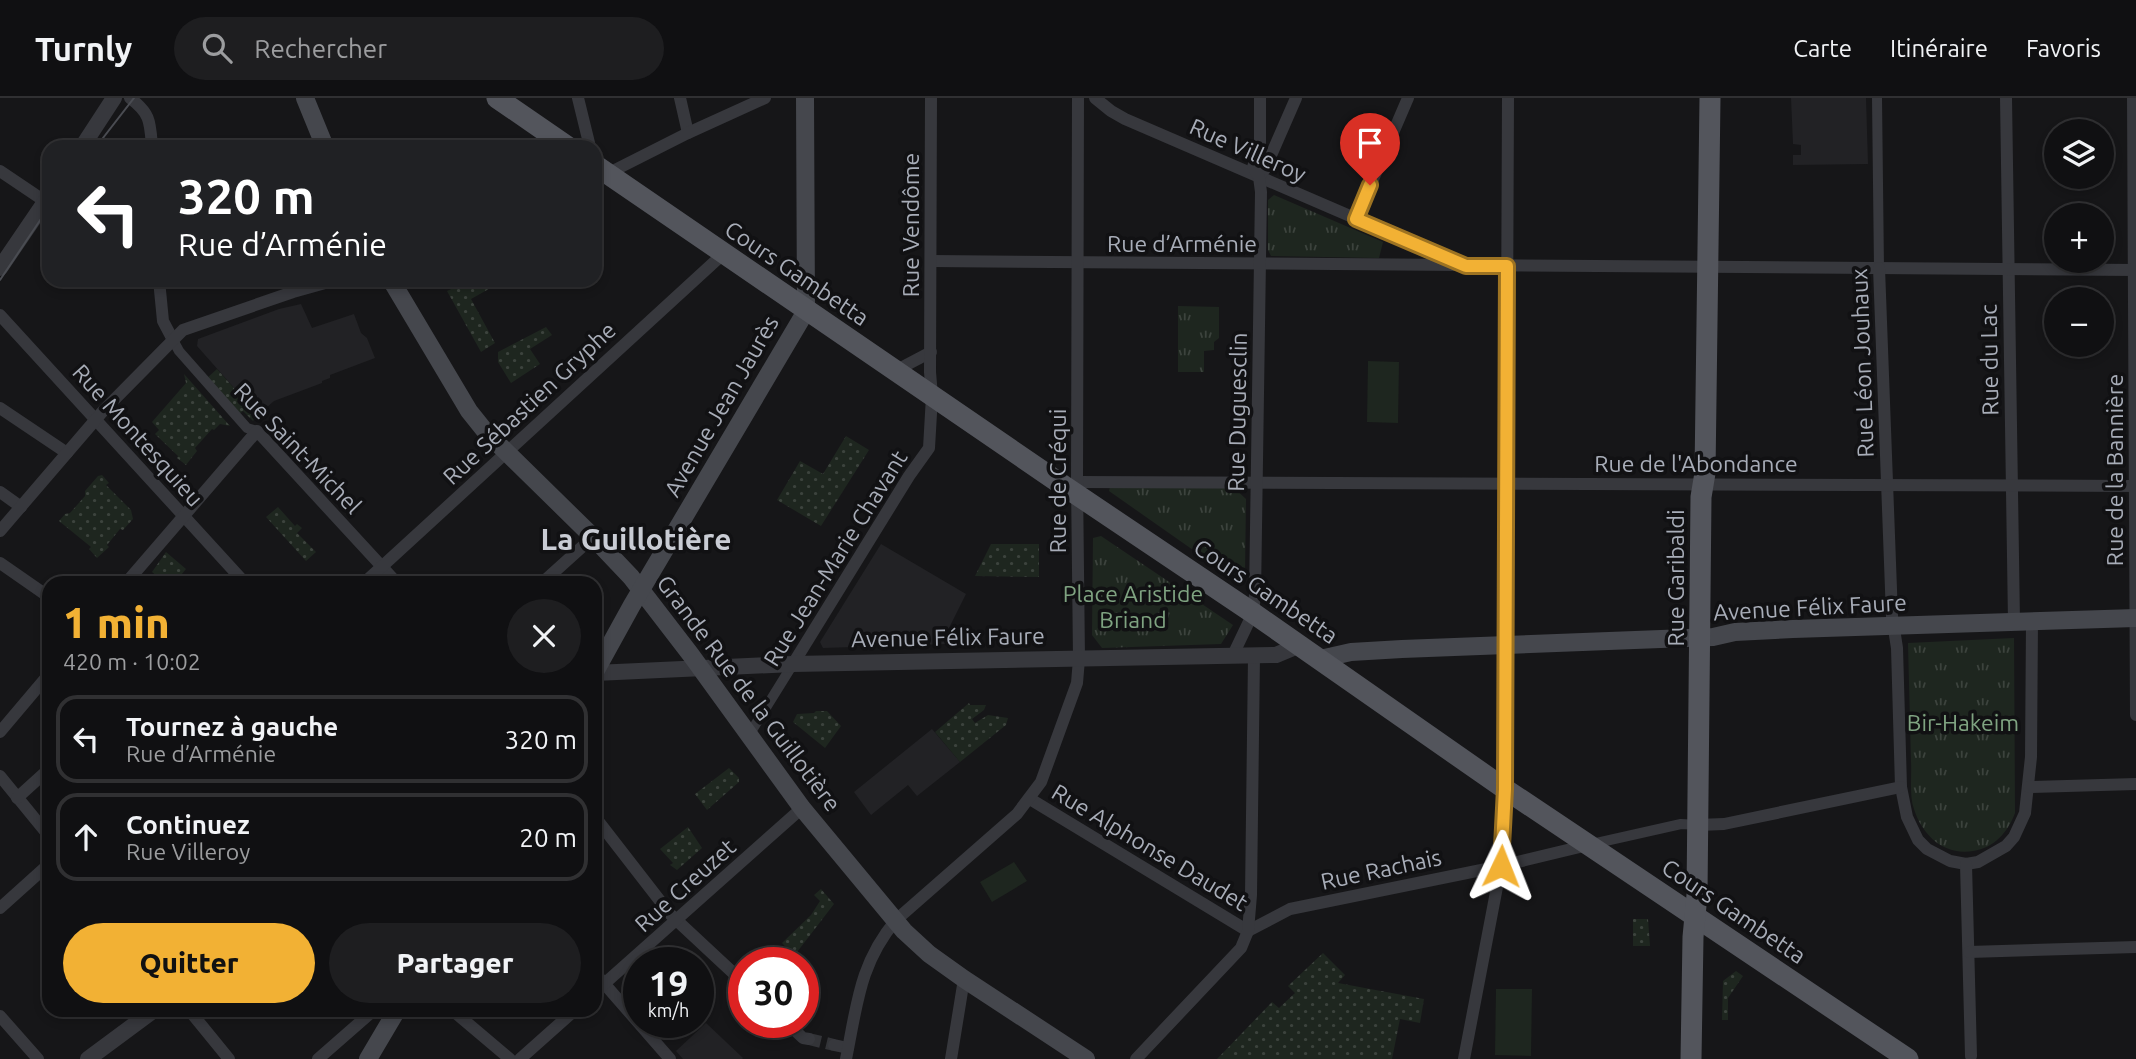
<!DOCTYPE html>
<html lang="fr">
<head>
<meta charset="utf-8">
<style>
  body { margin:0; font-family:Ubuntu,sans-serif; background:#1e1e20; color:#f1f3f6; height:100vh; display:flex; flex-direction:column; font-size:26px; white-space:nowrap }
  * { box-sizing:border-box; margin:0 }
  p { font-size:23px; color:#9c9d9f }
  .icon { flex:none; width:38px; height:38px; fill:none; stroke:currentColor; stroke-width:2; stroke-linecap:round; stroke-linejoin:round }
  .map { position:relative; flex:1; overflow:hidden }
  .panel { position:absolute; left:42px; top:478px; width:560px; height:441px; display:flex; flex-direction:column; background:#101012; border-radius:21px; box-shadow:0 4px 10px #0003,0 0 0 2px #303032 }
  .panel>* { flex:none }
  .hud { position:absolute; left:42px; top:42px; width:560px; height:147px; border-radius:21px; box-shadow:0 4px 10px #0003,0 0 0 2px #303032; background:#202124; color:#fff; overflow:hidden }
  .buttons { position:absolute; left:2044px; top:21px; display:grid; gap:14px }
  .buttons a { display:grid; place-items:center; width:70px; height:70px; border-radius:50%; background:#101012; box-shadow:0 4px 10px #0003,0 0 0 2px #303032; font-size:35px }
  .speed { position:absolute; left:623px; top:849px; display:flex; gap:14px; font-size:35px; font-weight:700; text-align:center }
  .speed>* { display:grid; place-content:center; width:91px; height:91px; border-radius:50%; background:#101012; box-shadow:0 4px 10px #0003,0 0 0 2px #303032; line-height:1 }
  .speed small { font-size:18px; font-weight:400 }
  .speed .limit { border:10px solid #d22; background:#fff; color:#111 }
  .pin { position:absolute; display:grid; place-items:center; width:60px; height:60px; color:#fff; margin:-72px -30px; border-radius:50% 50% 50% 0; rotate:-45deg; box-shadow:0 0 7px #0007 }
  .pin .icon { rotate:45deg }
  .me { position:absolute; width:77px; margin:-38px; rotate:2deg; stroke-linejoin:round; filter:drop-shadow(0 0 5px #0008) }
  .turn { display:flex; align-items:center; gap:24px; height:147px; padding:0 21px; font-size:32px }
  .turn .icon { width:91px; height:91px; stroke-width:2.5 }
  .turn b { display:block; font-size:49px; line-height:60px }
  .round { display:grid; place-items:center; flex:none; width:74px; height:74px; border-radius:37px; background:#1e1e20 }
  .overview { display:flex; align-items:center; justify-content:space-between; height:119px; padding:0 21px }
  h1 { font-size:42px; font-weight:800; line-height:52px; color:#f2b134 }
  .primary-button { display:flex; gap:14px; margin-top:auto; padding:14px 21px }
  .primary-button a { flex:1; height:80px; border-radius:42px; background:#f2b134; color:#111; font-size:28px; font-weight:800; line-height:80px; text-align:center }
  .primary-button a+a { background:#1e1e20; color:#f1f3f6 }
  ul { padding:0; list-style:none }
  li { display:flex; align-items:center; gap:21px; height:88px; margin:0 14px 10px; padding:0 7px; border:4px solid #303032; border-radius:21px }
  li div { flex:1 }
  li b { display:block; font-size:26px }
  li em { font-style:normal }
  header { display:flex; align-items:center; gap:42px; box-sizing:border-box; height:98px; padding:0 35px; background:#101012; border-bottom:2px solid #303032 }
  header strong { font-size:33px }
  nav { display:flex; gap:38px; margin-inline-start:auto; font-size:24px }
  .search { width:490px; height:63px; background:#1e1e20; display:flex; align-items:center; gap:18px; box-sizing:border-box; padding:0 24px; border-radius:38px; color:#9c9d9f; font-size:26px }
  .map>svg:first-child { display:block }
</style>
</head>
<body>
<header>
<strong>Turnly</strong>
<div class="search"><svg class="icon" aria-label="search" viewBox="0 0 24 24"><circle cx="10" cy="10" r="6"/><path d="M15 15l6 6"/></svg>Rechercher</div>
<nav><a>Carte</a><a>Itinéraire</a><a>Favoris</a></nav>
</header>
<div class="map">
<svg width="2136" height="961" viewBox="0 0 2136 961">
  <defs>
    <pattern id="park-tufts" width="24" height="20" patternUnits="userSpaceOnUse" patternTransform="scale(1.75)"><rect width="24" height="20" fill="#1e261f"/><path d="M3 7l-1-3M5 7V3M7 7l1-3M15 17l-1-3M17 17v-4M19 17l1-3" fill="none" stroke="#3c433d"/></pattern>
    <pattern id="garden-dots" width="8" height="8" patternUnits="userSpaceOnUse" patternTransform="scale(1.75)"><rect width="8" height="8" fill="#1e261f"/><path d="M2 2h.1M6 6h.1" fill="none" stroke="#3c433d" stroke-width="1.8" stroke-linecap="round"/></pattern>
  </defs>
  <rect width="100%" height="100%" fill="#161618"/>
  <g fill="#222225">
    <polygon points="1791,0 1866,0 1868,66 1793,67 1793,57 1801,57 1801,47 1793,46"/>
    <polygon points="301,206 312,230 354,216 361,235 367,240 375,260 330,277 330,280 322,283 322,285 274,303 258,317 197,248 198,241 279,211"/>
    <polygon points="881,446 966,496 946,536 947,546 823,550 820,544"/>
    <polygon points="932,631 960,664 917,698 908,687 871,717 854,694"/>
    <polygon points="706,925 743,960 742,961 683,961 676,953"/>
  </g>
  <g fill="#1e261f">
    <polygon points="1368,263 1399,264 1398,325 1367,324"/>
    <polygon points="1014,764 1027,783 992,804 980,784"/>
    <polygon points="1496,891 1532,891 1531,958 1495,957"/>
  </g>
  <g fill="url(#park-tufts)">
    <polygon points="1274,97 1383,144 1379,160 1271,158 1268,152 1268,102"/>
    <polygon points="1178,208 1219,209 1219,240 1214,244 1214,252 1204,253 1204,274 1178,274"/>
    <polygon points="1110,389 1233,389 1246,401 1245,473 1233,480 1109,393"/>
    <polygon points="1101,438 1233,527 1221,546 1102,550 1092,537 1093,440"/>
    <path d="M2014,540L2015,715C2008,734 1994,750 1973,753C1944,758 1922,737 1914,711C1909,697 1912,678 1911,663C1910,624 1909,585 1908,545Z"/>
  </g>
  <g fill="url(#garden-dots)">
    <polygon points="471,182 505,182 471,201 495,245 481,254 447,193"/>
    <polygon points="546,229 552,237 530,251 540,266 511,285 498,264 498,254"/>
    <polygon points="217,271 258,317 253,323 243,313 238,317 206,281"/>
    <polygon points="184,276 230,328 220,326 214,332 212,331 195,350 197,353 186,367 177,360 178,358 155,336 159,332 152,324 186,285"/>
    <polygon points="846,338 869,352 821,428 777,402 800,363 823,376"/>
    <polygon points="102,377 109,385 106,387 131,412 133,421 123,432 120,431 107,447 109,449 97,460 89,451 91,449 59,423 65,416 70,415 85,398 85,393 98,378"/>
    <polygon points="278,409 295,428 297,426 302,430 297,435 316,454 306,463 266,419"/>
    <polygon points="991,446 1039,446 1039,479 975,478"/>
    <polygon points="166,454 186,471 177,482 181,485 165,485 152,474"/>
    <polygon points="969,605 970,607 986,607 984,612 972,621 975,625 988,617 1008,620 1006,627 960,664 935,634"/>
    <polygon points="816,613 827,613 841,628 825,650 793,624 797,616 814,615"/>
    <polygon points="729,670 739,680 739,684 707,712 695,696"/>
    <polygon points="688,729 702,750 677,772 670,767 673,765 660,751"/>
    <polygon points="821,791 834,806 794,858 782,845 811,817 820,803 814,797"/>
    <polygon points="1633,821 1648,821 1650,848 1633,848"/>
    <polygon points="1323,855 1345,877 1338,885 1424,901 1420,925 1400,921 1392,961 1217,961 1272,904 1279,910 1295,895 1288,888"/>
    <polygon points="1736,873 1743,878 1728,900 1728,922 1722,922 1723,883"/>
  </g>
  <g fill="none" stroke-linecap="round" stroke-linejoin="round">
    <polyline stroke="#333438" stroke-width="12" stroke-dasharray="12 6" stroke-linecap="butt" points="809,941 834,947"/>
    <g stroke="#37383d" stroke-width="10">
      <polyline points="1877,0 1879,170"/>
      <polyline points="173,242 179,253 247,330 257,333"/>
      <polyline points="749,637 793,566"/>
      <polyline points="1592,746 1681,726 1698,727"/>
    </g>
    <g stroke="#37383d" stroke-width="12">
      <path d="M130,0C151,16 150,24 152,49"/>
      <polyline points="578,0 590,49"/>
      <polyline points="680,0 688,35"/>
      <polyline points="1095,0 1111,13 1125,21 1459,165"/>
      <polyline points="2006,0 2014,524"/>
      <polyline points="2133,0 2136,617"/>
      <polyline points="0,73 49,106"/>
      <polyline points="1259,79 1265,71 1296,0"/>
      <polyline points="595,82 688,35 765,0"/>
      <polyline points="1356,121 1408,0"/>
      <polyline points="931,163 2136,172"/>
      <polyline points="1879,170 1892,518 1897,550 1901,689 1907,719 1918,742 1927,751 1950,763 1966,766 1978,764 2006,748 2014,739 2025,715 2031,659 2032,523"/>
      <polyline points="159,182 163,223 173,242"/>
      <polyline points="0,217 245,485"/>
      <polyline points="895,273 931,254"/>
      <polyline points="0,310 67,355"/>
      <polyline points="1077,384 2136,388"/>
      <polyline points="0,394 21,409"/>
      <polyline points="0,433 103,313 183,232 293,194 336,182"/>
      <polyline points="0,465 49,499"/>
      <polyline points="126,485 257,333 397,485"/>
      <polyline points="364,485 723,156"/>
      <polyline points="542,485 593,439"/>
      <polyline points="1233,557 1253,515 1255,497 1261,94 1259,79 1253,69 1260,50 1260,0"/>
      <polyline points="793,566 909,378 929,350 932,298 930,274 931,0"/>
      <polyline points="0,634 49,576"/>
      <polyline points="0,678 49,738"/>
      <polyline points="2029,689 2136,686"/>
      <polyline points="17,700 49,671"/>
      <polyline points="1030,701 1248,833"/>
      <polyline points="595,719 671,817 744,885"/>
      <polyline points="1698,727 1724,726 1901,689"/>
      <polyline points="1966,766 1971,958"/>
      <polyline points="0,810 49,766"/>
      <polyline points="1248,833 1290,811 1501,768 1588,747"/>
      <polyline points="1969,854 2136,849"/>
      <polyline points="595,875 670,961"/>
      <polyline points="595,894 802,710"/>
      <polyline points="189,912 229,961"/>
      <polyline points="452,912 510,961"/>
      <polyline points="0,918 38,961"/>
      <polyline points="786,924 803,940 809,941"/>
      <polyline points="834,947 848,950"/>
      <polyline points="318,961 374,912"/>
      <polyline points="520,961 575,912"/>
      <path d="M846,961C857,908 859,866 896,822L1017,716L1041,684L1077,585L1079,561L1077,384L1078,0"/>
      <polyline points="951,961 964,881"/>
      <polyline points="1136,961 1241,850 1248,833 1251,797 1254,558"/>
      <polyline points="1464,961 1501,768 1505,691 1508,0"/>
    </g>
    <g stroke="#37383d" stroke-width="16">
      <polyline points="82,49 114,0"/>
      <polyline points="0,170 49,98"/>
      <polyline points="595,575 793,566 1276,557 1300,547"/>
      <polyline points="88,961 154,912"/>
    </g>
    <g stroke="#45474d" stroke-width="18">
      <polyline points="305,0 325,49"/>
      <polyline points="391,182 469,313 485,333 593,439 631,479 691,557 802,710 904,833 929,856 964,881 1086,961"/>
      <polyline points="1320,561 1351,554 1402,551 1713,539 1735,534 1793,531 2136,520"/>
      <polyline points="595,574 632,507 806,213 805,0"/>
      <polyline points="368,961 397,912"/>
    </g>
    <g stroke="#53555c" stroke-width="21">
      <polyline points="497,0 568,49"/>
      <polyline points="595,67 1061,386 1253,515 1505,691 1908,961"/>
      <polyline points="1691,961 1693,839 1697,797 1701,399 1705,375 1710,0"/>
    </g>
    <g stroke="#4a4c52" stroke-width="2">
      <polyline points="96,49 134,0"/>
      <polyline points="0,182 49,109"/>
    </g>
  </g>
  <g fill="none" stroke-linecap="round" stroke-linejoin="round">
    <g stroke="#9d7322" stroke-width="18">
      <polyline id="route" points="1370,87 1356,121 1466,168 1507,168 1505,691 1501,768"/>
    </g>
    <use href="#route" stroke="#f2b134" stroke-width="12"/>
  </g>
  <g text-anchor="middle" dominant-baseline="central" stroke-width="7" stroke-linejoin="round" paint-order="stroke">
    <g font-size="23" fill="#a8adb8" stroke="#111113">
      <text transform="translate(1248 52) rotate(24)">Rue Villeroy</text>
      <text transform="translate(910 127) rotate(-90)">Rue Vendôme</text>
      <text x="1182" y="145">Rue d’Arménie</text>
      <text transform="translate(797 175) rotate(34)">Cours Gambetta</text>
      <text transform="translate(1989 262) rotate(-91)">Rue du Lac</text>
      <text transform="translate(1862 265) rotate(-92)">Rue Léon Jouhaux</text>
      <text transform="translate(529 305) rotate(-43)">Rue Sébastien Gryphe</text>
      <text transform="translate(721 308) rotate(-60)">Avenue Jean Jaurès</text>
      <text transform="translate(1237 314) rotate(-89)">Rue Duguesclin</text>
      <text transform="translate(138 337) rotate(48)">Rue Montesquieu</text>
      <text transform="translate(298 350) rotate(46)">Rue Saint-Michel</text>
      <text x="1696" y="365">Rue de l'Abondance</text>
      <text transform="translate(2114 372) rotate(-90)">Rue de la Bannière</text>
      <text transform="translate(1057 383) rotate(-90)">Rue de Créqui</text>
      <text transform="translate(835 460) rotate(-58)">Rue Jean-Marie Chavant</text>
      <text transform="translate(1675 480) rotate(-90)">Rue Garibaldi</text>
      <text transform="translate(1266 493) rotate(34)">Cours Gambetta</text>
      <text transform="translate(1810 509) rotate(-3)">Avenue Félix Faure</text>
      <text transform="translate(948 539) rotate(-1)">Avenue Félix Faure</text>
      <text transform="translate(749 595) rotate(53)">Grande Rue de la Guillotière</text>
      <text transform="translate(1150 749) rotate(31)">Rue Alphonse Daudet</text>
      <text transform="translate(1381 771) rotate(-12)">Rue Rachais</text>
      <text transform="translate(685 787) rotate(-42)">Rue Creuzet</text>
      <text transform="translate(1734 813) rotate(34)">Cours Gambetta</text>
    </g>
    <g font-size="23" fill="#7fa381" stroke="#111113">
      <text x="1133" y="495">Place Aristide<tspan x="1133" dy="26">Briand</tspan></text>
      <text x="1963" y="624">Bir-Hakeim</text>
    </g>
    <g font-size="30" font-weight="bold" fill="#c9ccd4" stroke="#111113">
      <text x="636" y="441">La Guillotière</text>
    </g>
  </g>
</svg>
<div class="buttons">
<a><svg class="icon" aria-label="layers" viewBox="0 0 24 24"><path d="M12 4l9 5-9 5-9-5zM3 14l9 5 9-5"/></svg></a>
<a>+</a>
<a>−</a>
</div>
<div class="speed"><div>19<small>km/h</small></div><div class="limit">30</div></div>
<div class="pin" style="left:1370px;top:87px;background:#d93025"><svg class="icon" aria-label="arrive" viewBox="0 0 24 24"><path d="M6 21V4h12l-3 4 3 4H6"/></svg></div>
<svg class="me" style="left:1501px;top:768px" viewBox="-20 -20 40 40"><path d="M0-17L14 15 0 8-14 15z" fill="#f2b134" stroke="#fff" stroke-width="4"/></svg>
<div class="hud">
<div class="turn"><svg class="icon" aria-label="left" viewBox="0 0 24 24"><path d="M17 20v-9H6M10 6l-5 5 5 5"/></svg><div><b>320 m</b>Rue d’Arménie</div></div>
</div>
<section class="panel">
<div class="overview"><div><h1>1 min</h1><p>420 m · 10:02</p></div><a class="round"><svg class="icon" aria-label="close" viewBox="0 0 24 24"><path d="M6 6l12 12M18 6L6 18"/></svg></a></div>
<ul>
<li><svg class="icon" aria-label="left" viewBox="0 0 24 24"><path d="M17 20v-9H6M10 6l-5 5 5 5"/></svg><div><b>Tournez à gauche</b><p>Rue d’Arménie</p></div><em>320 m</em></li>
<li><svg class="icon" aria-label="ahead" viewBox="0 0 24 24"><path d="M12 20V5M6 11l6-6 6 6"/></svg><div><b>Continuez</b><p>Rue Villeroy</p></div><em>20 m</em></li>
</ul>
<div class="primary-button"><a>Quitter</a><a>Partager</a></div>
</section>
</div>
</body>
</html>
